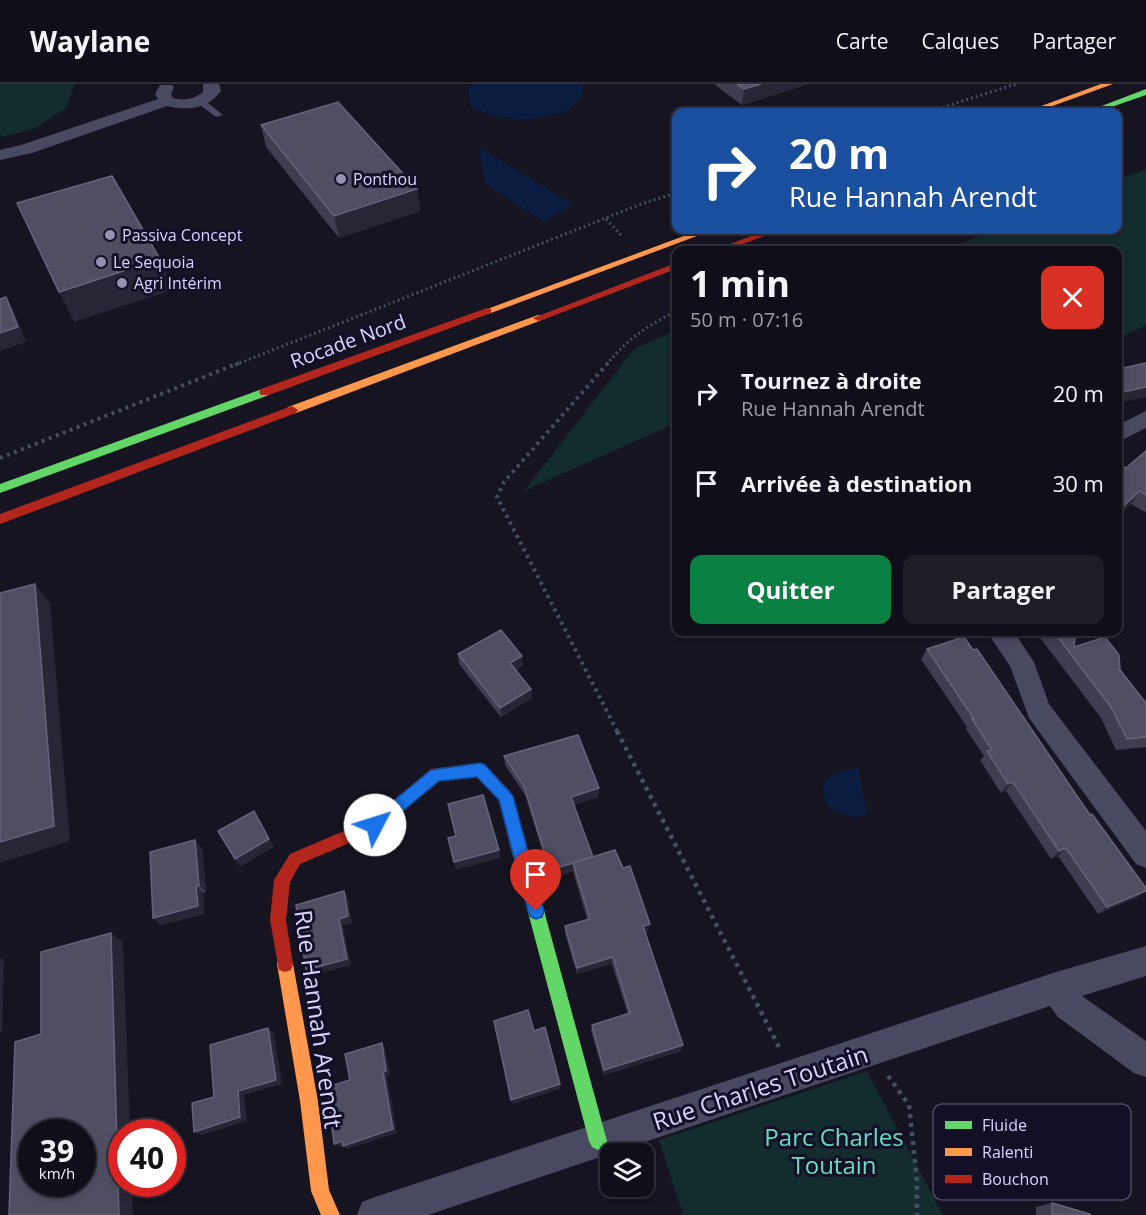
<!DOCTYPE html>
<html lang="fr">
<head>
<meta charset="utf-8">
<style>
  body { margin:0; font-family:"Open Sans",sans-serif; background:#1e1d26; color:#f1f3f6; height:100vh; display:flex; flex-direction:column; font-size:22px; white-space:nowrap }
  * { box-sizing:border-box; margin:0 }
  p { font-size:20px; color:#9c9ca2 }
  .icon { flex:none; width:33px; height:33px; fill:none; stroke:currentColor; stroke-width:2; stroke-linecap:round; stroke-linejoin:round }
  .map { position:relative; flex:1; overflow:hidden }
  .drawer { position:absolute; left:672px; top:162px; width:450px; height:390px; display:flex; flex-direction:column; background:#100f19; border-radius:12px; box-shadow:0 3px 9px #0003,0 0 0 2px #302f38 }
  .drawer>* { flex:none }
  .guide { position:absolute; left:672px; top:24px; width:450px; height:126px; border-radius:12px; box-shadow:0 3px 9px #0003,0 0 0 2px #302f38; background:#1a4fa0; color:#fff; overflow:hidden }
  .fabs { position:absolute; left:600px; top:1059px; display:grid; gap:12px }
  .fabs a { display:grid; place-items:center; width:54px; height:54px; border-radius:12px; background:#100f19; box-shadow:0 3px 9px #0003,0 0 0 2px #302f38; font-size:30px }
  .speed { position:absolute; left:18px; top:1035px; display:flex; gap:12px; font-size:30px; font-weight:700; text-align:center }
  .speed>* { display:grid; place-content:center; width:78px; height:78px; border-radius:50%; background:#100f19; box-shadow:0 3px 9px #0003,0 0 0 2px #302f38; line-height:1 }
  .speed small { font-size:15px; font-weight:400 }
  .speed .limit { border:9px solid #d22; background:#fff; color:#111 }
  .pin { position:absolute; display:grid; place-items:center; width:51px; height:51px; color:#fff; margin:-62px -26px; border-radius:50% 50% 50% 0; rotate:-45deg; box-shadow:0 0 6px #0007 }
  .pin .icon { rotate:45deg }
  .me { position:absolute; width:66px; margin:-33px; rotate:50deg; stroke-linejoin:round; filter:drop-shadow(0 0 4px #0008) }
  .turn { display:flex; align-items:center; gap:21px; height:126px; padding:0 18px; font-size:27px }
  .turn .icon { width:78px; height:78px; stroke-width:2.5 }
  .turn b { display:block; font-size:42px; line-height:51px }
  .round { display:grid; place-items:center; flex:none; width:63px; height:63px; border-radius:12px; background:#1e1d26 }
  .head { display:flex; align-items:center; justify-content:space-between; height:102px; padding:0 18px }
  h1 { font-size:36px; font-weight:700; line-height:45px }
  .action { display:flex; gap:12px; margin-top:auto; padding:12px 18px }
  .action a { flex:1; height:69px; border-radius:12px; background:#0b8043; color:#fff; font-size:24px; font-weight:700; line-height:69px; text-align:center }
  .action a+a { background:#1e1d26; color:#f1f3f6 }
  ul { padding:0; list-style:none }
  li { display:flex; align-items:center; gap:18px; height:90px; padding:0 18px }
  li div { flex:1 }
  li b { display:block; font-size:22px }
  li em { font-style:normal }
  header { display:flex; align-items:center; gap:36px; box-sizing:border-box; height:84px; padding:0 30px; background:#100f19; border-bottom:2px solid #302f38 }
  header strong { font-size:28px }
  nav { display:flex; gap:33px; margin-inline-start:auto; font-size:21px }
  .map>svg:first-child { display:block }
</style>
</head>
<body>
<header>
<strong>Waylane</strong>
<nav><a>Carte</a><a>Calques</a><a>Partager</a></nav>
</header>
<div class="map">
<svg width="1146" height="1131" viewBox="0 0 1146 1131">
  <rect width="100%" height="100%" fill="#161421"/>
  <g fill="#132c2d">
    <polygon points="0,0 75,0 66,24 34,45 0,53"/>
    <polygon points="1146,85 1146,241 1118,255 1118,166 943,166 995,146 1118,146 1118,96"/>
    <polygon points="676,246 676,339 524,407 634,265"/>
    <polygon points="867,987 943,1131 683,1131 659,1056"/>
  </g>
  <g fill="#0b1e41">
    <polygon points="472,0 584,0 581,14 565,28 524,36 489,31 471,22 468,6"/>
    <polygon points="478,63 573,120 544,138 486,100"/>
    <path d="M858,684L867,730L857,734C848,731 837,728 830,723C825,720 825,714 824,710C819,691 843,686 858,684Z"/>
  </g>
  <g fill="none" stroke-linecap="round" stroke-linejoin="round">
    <g stroke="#44505f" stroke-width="3" stroke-dasharray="2 3" stroke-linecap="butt">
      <polyline points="928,28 1016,0"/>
      <polyline points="606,135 622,152"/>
      <polyline points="235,281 641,120 676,109"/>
      <path d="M606,281C630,253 644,244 676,227"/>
    </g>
    <g stroke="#44505f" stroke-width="4" stroke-dasharray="3 4.5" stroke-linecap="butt">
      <polyline points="608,279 504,398 497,413 618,649"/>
      <polyline points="0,374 239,279"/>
    </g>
    <g stroke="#44505f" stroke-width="4.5" stroke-dasharray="4 5" stroke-linecap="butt">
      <polyline points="617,647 780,965"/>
      <polyline points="888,992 909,1021 917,1097 917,1131"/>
    </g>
    <polygon fill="#4a4962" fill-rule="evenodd" points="197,15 203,15 223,31 216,33 197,19"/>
    <g fill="#4a4962" fill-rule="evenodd">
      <path d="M203,0H219L221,7C208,25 187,27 167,22L32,69L0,76V66L21,61L158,15L155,10L160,1H172L174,4L171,10L173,14C185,17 194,15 203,8Z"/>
      <polygon points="1146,327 1146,344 1118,358 1118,341"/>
      <polygon points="987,548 1014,548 1034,578 1049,620 1146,747 1146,784 1136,780 1029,634 1010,582"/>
      <polygon points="1146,862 1146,892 1082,912 1146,957 1146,993 1134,989 1058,933 1050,922 428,1131 357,1131 362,1118 375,1113 1056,888"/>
    </g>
    <g fill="#63d668" fill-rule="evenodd">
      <polygon points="1146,5 1146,11 1097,28 1086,28"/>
      <polygon points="265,304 269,305 269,311 0,409 0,400"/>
      <polygon points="517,750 522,752 525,757 607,1057 604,1063 598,1066 592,1063 589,1057 509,757 512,752"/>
    </g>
    <g fill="#ff974d" fill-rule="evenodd">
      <polygon points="1101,0 1113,0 1036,28 1025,28"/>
      <polygon points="700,146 713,146 491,229 487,230 482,227"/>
      <polygon points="538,231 542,232 542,236 296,329 292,330 286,326 288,323"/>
      <polygon points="285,872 291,874 293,880 318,1017 329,1106 340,1131 321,1131 311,1107 300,1017 277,880 279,874"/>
    </g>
    <g fill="#b3261e" fill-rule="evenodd">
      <polygon points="767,146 780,146 727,166 714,166"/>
      <polygon points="676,179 676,185 542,236 538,237 533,234"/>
      <polygon points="487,224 491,225 491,229 269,311 261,311 259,308 261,305"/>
      <polygon points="292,322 298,326 296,329 0,440 0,430"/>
      <polygon points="480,679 485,681 510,707 525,757 522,762 517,764 512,762 498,715 477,693 439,696 380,746 300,780 290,798 286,836 293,880 291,886 285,888 279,886 270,836 274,796 290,770 370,736 431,685"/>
    </g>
  </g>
  <g fill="#403d50">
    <polygon points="714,0 808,0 742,21"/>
    <polygon points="261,41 417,105 420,127 339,154 266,63"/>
    <polygon points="1146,367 1146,427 1145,428 1131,420 1118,432 1118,388 1126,384"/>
    <polygon points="1028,548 1076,548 1074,563 1120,586 1146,619 1146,663 1116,666 1101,634 1038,551 1031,553"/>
    <polygon points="927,565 1138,813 1098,830 1058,772 1051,775 1006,707 1001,709 980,676 984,672 966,645 967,643 921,575"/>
    <polygon points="458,570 523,581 516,586 531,605 532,614 501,633 459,580"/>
    <polygon points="504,672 599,704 598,713 573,721 593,773 623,784 650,840 648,847 645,848 681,967 604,991 591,947 592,941 628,930 612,880 577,890 565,849 565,842 587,835 573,787 551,794 525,711 505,681"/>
    <polygon points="202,764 206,808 203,809 204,830 161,841 153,834"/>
    <polygon points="1052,1119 1090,1131 1036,1131 1036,1123"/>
  </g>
  <g fill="#282635">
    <polygon points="761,0 808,0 742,21 744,5"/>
    <polygon points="417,105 420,127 339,154 334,132"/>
    <polygon points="160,175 172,206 74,238 59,208"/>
    <polygon points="6,213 14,228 26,258 0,267 0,249"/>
    <polygon points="1146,303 1146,313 1118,319 1118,309"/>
    <polygon points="1140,407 1131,420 1118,432 1118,427"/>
    <polygon points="35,500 50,519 70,757 0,779 0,758"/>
    <polygon points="1035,548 1041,548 1038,551 1031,553"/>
    <polygon points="522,572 523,581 511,588 510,579"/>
    <polygon points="531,605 532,614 501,633 500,624"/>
    <polygon points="1013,698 1006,707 1001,709 1008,700"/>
    <polygon points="599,704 598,713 571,722 571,713"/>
    <polygon points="254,727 274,763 240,783 235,775"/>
    <polygon points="195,756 202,764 206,808 199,801"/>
    <polygon points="1066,764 1058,772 1051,775 1059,767"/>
    <polygon points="499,766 501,774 456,786 454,778"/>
    <polygon points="593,773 573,779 573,787 551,794 550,786"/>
    <polygon points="196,802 203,809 204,830 161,841 153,834"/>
    <polygon points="344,807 348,814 352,839 343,842 351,881 311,892 306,886 339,835"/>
    <polygon points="1146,807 1138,813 1098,830 1107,823"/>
    <polygon points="650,840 648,847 642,849 643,842"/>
    <polygon points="111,849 123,858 130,1048 122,1048 122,1100 132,1100 133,1131 119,1131"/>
    <polygon points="613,873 612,880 577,890 577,884"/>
    <polygon points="0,874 4,876 2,948 0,949"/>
    <polygon points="268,944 274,949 282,1000 244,1011 247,1037 202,1051 194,1048"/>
    <polygon points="382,959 385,964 390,991 387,992 397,1049 347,1065 343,1062 339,1063 334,1060 383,988"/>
    <polygon points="683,961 681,967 604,991 604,986"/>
    <polygon points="560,1000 560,1005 513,1020 511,1016"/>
  </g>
  <g fill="#504e63" stroke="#66637b" stroke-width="1.5" fill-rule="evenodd">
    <polygon points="737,0 761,0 744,5"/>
    <polygon points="338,18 417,105 334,132 261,41"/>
    <polygon points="112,92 160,175 59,208 17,119"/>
    <polygon points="6,213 18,243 0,249 0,215"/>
    <polygon points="1146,279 1146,303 1118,309 1118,285"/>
    <polygon points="1146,367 1146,411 1140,407 1118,427 1118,388 1124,383 1126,384"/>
    <polygon points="35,500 54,742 0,758 0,509"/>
    <polygon points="501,546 522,572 510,579 531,605 500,624 458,570"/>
    <polygon points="1054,548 1076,548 1074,563 1105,553 1119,571 1120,586 1146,619 1146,653 1127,655 1111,623"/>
    <polygon points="964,553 973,566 977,565 1090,731 1092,730 1146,804 1146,807 1107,823 1066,764 1059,767 1013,698 1008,700 987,667 992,666 972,635 974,635 927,565"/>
    <polygon points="578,651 599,704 571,713 593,773 550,786 524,702 504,672"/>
    <polygon points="483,711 499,766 454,778 448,754 456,752 448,720"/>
    <polygon points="254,727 269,755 235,775 218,747"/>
    <polygon points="195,756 199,801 196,802 198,822 153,834 150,768"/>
    <polygon points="615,766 623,784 630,782 650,840 643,842 683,961 604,986 592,941 630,929 613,873 577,884 565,842 590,835 573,779"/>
    <polygon points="344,807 348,832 339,835 347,875 306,886 296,821"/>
    <path d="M111,849L119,1131H9L15,958L41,950V868ZM32,1048H82V1100H32Z"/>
    <polygon points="528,926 534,947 545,943 560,1000 511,1016 494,937"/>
    <polygon points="268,944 276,996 238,1007 240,1033 194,1048 192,1019 214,1013 210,961"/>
    <polygon points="382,959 386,987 383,988 393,1045 343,1062 342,1057 334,1060 327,1003 350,996 345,970"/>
    <polygon points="1052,1119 1090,1130 1090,1131 1052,1131"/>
  </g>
  <polygon fill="#1a73e8" stroke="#114b97" stroke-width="1.5" points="480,679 485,681 513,712 544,827 542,833 536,835 531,833 528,827 499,716 477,693 439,697 380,746 375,748 370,746 367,741 370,736 431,686"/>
  <g fill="#9591b1" stroke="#130f26" stroke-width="2">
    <circle cx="341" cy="95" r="6"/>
    <circle cx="110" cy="151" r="6"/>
    <circle cx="101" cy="178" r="6"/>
    <circle cx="122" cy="199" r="6"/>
  </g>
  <g text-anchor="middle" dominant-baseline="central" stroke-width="6" stroke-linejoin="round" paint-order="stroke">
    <g font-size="16" fill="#d9d4ff" stroke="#130f26" text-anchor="start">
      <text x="353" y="95">Ponthou</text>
      <text x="122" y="151">Passiva Concept</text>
      <text x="113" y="178">Le Sequoia</text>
      <text x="134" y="199">Agri Intérim</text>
    </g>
    <g font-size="20" fill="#d9d4ff" stroke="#130f26">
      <text transform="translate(348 257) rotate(-20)">Rocade Nord</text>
    </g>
    <g font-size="24" fill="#d9d4ff" stroke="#130f26">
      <text transform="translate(319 935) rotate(82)">Rue Hannah Arendt</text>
      <text transform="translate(760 1003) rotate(-18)">Rue Charles Toutain</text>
    </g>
    <g font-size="24" fill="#5fe0c0" stroke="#130f26">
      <text x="834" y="1052">Parc Charles<tspan x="834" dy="28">Toutain</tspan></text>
    </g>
  </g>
  <rect x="933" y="1020" width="198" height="96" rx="9" fill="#130f26" stroke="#4e4a67" stroke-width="1.5"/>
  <rect x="945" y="1037" width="27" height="8" fill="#63d668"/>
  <rect x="945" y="1064" width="27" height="8" fill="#ff974d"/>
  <rect x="945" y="1091" width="27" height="8" fill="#b3261e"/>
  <g font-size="16" fill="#d9d4ff">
    <text x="982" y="1047">Fluide</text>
    <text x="982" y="1074">Ralenti</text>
    <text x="982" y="1101">Bouchon</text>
  </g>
</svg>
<div class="fabs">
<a><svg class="icon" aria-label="layers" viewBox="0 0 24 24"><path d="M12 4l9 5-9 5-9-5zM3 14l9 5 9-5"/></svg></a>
</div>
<div class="speed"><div>39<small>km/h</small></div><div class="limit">40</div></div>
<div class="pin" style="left:536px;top:827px;background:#d93025"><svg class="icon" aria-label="arrive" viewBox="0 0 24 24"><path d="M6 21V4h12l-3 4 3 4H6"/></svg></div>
<svg class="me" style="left:375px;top:741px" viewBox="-20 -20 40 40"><circle r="19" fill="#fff"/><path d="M0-13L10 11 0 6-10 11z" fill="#1a73e8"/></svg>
<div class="guide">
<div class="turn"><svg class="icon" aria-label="right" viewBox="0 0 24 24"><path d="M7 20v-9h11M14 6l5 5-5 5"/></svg><div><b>20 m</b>Rue Hannah Arendt</div></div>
</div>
<section class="drawer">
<div class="head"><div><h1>1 min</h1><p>50 m · 07:16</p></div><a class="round" style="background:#d93025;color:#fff"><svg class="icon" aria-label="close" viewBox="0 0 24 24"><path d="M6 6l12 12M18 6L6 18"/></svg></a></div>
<ul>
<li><svg class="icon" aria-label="right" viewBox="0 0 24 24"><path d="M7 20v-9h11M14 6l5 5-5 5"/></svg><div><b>Tournez à droite</b><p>Rue Hannah Arendt</p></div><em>20 m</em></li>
<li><svg class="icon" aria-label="arrive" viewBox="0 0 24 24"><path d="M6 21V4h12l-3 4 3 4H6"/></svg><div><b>Arrivée à destination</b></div><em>30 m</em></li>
</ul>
<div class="action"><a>Quitter</a><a>Partager</a></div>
</section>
</div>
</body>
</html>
